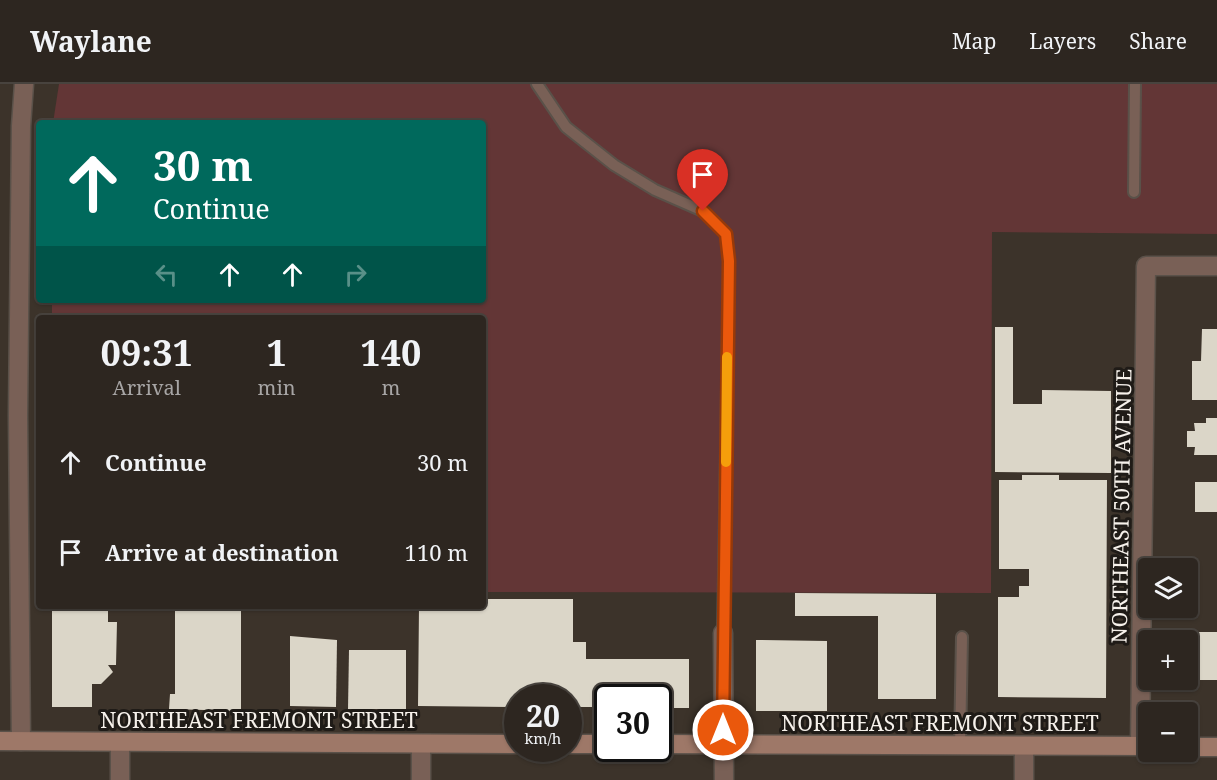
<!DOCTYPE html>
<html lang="en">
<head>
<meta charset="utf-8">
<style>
  body { margin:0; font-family:"Noto Serif",serif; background:#39322d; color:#f1f3f6; height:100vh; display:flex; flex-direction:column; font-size:22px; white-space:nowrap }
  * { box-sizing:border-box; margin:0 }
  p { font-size:20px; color:#a7a5a5 }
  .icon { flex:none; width:33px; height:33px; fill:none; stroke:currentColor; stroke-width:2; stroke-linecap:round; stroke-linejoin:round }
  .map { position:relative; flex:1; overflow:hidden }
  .panel { position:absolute; left:36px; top:231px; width:450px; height:294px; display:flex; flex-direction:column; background:#2d2620; border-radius:6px; box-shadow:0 2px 4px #0004,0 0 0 2px #48433e }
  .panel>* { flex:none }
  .banner { position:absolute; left:36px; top:36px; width:450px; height:183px; border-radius:6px; box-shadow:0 2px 4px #0004,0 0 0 2px #48433e; background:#00695c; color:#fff; overflow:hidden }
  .tools { position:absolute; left:1138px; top:474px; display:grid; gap:12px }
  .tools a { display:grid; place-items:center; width:60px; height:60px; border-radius:6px; background:#2d2620; box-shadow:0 2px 4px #0004,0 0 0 2px #48433e; font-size:30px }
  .speed { position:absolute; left:504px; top:600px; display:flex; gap:12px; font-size:30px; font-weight:700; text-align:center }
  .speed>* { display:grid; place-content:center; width:78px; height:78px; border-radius:50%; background:#2d2620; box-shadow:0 2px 4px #0004,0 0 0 2px #48433e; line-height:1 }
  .speed small { font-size:15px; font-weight:400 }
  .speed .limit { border:3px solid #111; border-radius:9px; background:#fff; color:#111 }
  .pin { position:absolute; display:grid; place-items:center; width:51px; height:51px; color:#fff; margin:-62px -26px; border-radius:50% 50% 50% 0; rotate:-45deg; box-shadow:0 0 6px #0007 }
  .pin .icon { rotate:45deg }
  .me { position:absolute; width:66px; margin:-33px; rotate:0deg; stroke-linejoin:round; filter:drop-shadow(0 0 4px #0008) }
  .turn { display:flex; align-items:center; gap:21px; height:126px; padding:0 18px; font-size:27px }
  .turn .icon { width:78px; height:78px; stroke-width:2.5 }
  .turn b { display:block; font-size:42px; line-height:51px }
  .lanes { display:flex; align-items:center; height:57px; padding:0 18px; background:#0003; justify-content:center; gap:30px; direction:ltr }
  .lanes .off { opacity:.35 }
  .eta { display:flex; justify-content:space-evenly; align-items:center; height:102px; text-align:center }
  .eta b { font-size:36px; font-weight:700; line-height:42px }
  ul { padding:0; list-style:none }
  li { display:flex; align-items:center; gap:18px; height:90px; padding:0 18px }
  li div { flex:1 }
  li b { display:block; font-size:22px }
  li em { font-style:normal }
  header { display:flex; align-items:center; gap:36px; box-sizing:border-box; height:84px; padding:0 30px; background:#2d2620; border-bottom:2px solid #48433e }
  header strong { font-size:28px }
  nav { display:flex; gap:33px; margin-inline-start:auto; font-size:21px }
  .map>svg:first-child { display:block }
</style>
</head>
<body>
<header>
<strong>Waylane</strong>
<nav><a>Map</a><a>Layers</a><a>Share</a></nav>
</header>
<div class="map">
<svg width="1217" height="696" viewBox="0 0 1217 696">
  <rect width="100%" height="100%" fill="#3c332a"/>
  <polygon fill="#633636" points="59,0 1217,0 1217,150 992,148 991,509 483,508 483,234 52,234 52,216 483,216 483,39 53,39"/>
  <g fill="#dbd6c8">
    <polygon points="995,243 1013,243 1013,320 1042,320 1042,306 1111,307 1111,389 995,388"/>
    <polygon points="1202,245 1217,245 1217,316 1192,316 1192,277 1201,277"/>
    <polygon points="1206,334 1217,334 1217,371 1194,371 1195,363 1187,363 1187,347 1195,347 1194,339 1206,339"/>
    <polygon points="1022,391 1059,391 1059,396 1107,396 1106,614 998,613 998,513 1019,513 1019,502 1029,502 1029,485 999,485 999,396 1022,396"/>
    <rect x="1195" y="398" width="22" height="30"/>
    <polygon points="795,509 936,510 936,615 878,615 878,532 795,532"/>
    <polygon points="483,515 573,515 573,558 586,558 586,575 689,575 689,624 658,624 658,614 608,614 608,623 568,623 568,614 518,614 518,623 418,622 419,522 483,522"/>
    <polygon points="52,522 108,522 108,538 117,538 116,581 108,581 113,588 101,600 92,600 92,623 52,623"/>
    <polygon points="175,522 289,522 289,527 241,527 241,627 169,625 170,610 175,610"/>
    <polygon points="1176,548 1217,548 1217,596 1188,596 1188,556 1176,556"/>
    <polygon points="290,552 337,556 336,623 290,622"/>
    <polygon points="756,556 827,557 827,627 756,627"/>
    <polygon points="349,566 406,566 406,625 348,625"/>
  </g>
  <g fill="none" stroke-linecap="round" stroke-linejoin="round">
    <g stroke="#5a5149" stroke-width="14">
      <g id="lane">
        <polyline points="537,0 566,43 614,81 655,106 703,127 726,150 729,177 723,549"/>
        <polyline points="1134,108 1135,0"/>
        <polyline points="960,662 962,553"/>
      </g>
    </g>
    <g stroke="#5a5149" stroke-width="21">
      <g id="street">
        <polyline points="723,549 724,696"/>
        <polyline points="21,657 18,332 21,42 24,0"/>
        <polyline points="1140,662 1146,182 1217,182"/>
        <polyline points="120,696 120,658"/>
        <polyline points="421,696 421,660"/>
        <polyline points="1024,696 1024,662"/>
      </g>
    </g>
    <g stroke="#5a5149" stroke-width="21">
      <g id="secondary">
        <polyline points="0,657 518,660"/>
        <polyline points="568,660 608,660"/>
        <polyline points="658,660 1149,662"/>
        <polyline points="1188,663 1217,663"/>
      </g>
    </g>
    <use href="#lane" stroke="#796056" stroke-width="10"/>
    <use href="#street" stroke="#796056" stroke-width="18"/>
    <use href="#secondary" stroke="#9e7868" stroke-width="18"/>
  </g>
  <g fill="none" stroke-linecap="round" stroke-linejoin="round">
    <g stroke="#983908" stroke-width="15">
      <polyline id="route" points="703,127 726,150 729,177 723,646"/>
    </g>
    <use href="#route" stroke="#ea580c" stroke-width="10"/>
    <polyline stroke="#f59e0b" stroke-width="10" points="726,378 727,273"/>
  </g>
  <g text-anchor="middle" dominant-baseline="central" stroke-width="6" stroke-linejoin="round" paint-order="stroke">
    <g font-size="21" fill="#f6f1eb" stroke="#1f1b17">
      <text transform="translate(1121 422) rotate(-89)">NORTHEAST 50TH AVENUE</text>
      <text x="259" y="636">NORTHEAST FREMONT STREET</text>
      <text x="940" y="639">NORTHEAST FREMONT STREET</text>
    </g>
  </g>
</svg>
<div class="tools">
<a><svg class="icon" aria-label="layers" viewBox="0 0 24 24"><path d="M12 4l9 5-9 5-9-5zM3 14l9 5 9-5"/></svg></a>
<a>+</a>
<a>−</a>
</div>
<div class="speed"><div>20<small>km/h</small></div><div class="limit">30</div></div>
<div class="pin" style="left:703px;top:127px;background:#d93025"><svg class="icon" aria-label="arrive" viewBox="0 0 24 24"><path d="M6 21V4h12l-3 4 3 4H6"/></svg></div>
<svg class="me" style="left:723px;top:646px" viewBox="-20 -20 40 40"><circle r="17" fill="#ea580c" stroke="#fff" stroke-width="3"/><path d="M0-11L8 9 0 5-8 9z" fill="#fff"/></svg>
<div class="banner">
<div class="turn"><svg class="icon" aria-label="ahead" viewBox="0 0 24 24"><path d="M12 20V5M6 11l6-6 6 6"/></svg><div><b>30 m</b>Continue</div></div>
<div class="lanes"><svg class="icon off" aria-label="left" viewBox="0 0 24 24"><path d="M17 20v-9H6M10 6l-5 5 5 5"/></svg><svg class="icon" aria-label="ahead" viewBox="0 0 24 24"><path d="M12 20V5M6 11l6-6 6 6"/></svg><svg class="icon" aria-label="ahead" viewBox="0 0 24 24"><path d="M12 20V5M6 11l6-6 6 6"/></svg><svg class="icon off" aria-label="right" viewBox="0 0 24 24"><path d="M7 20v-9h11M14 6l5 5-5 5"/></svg></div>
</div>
<section class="panel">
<div class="eta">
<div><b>09:31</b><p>Arrival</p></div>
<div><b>1</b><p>min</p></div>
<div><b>140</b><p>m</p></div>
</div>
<ul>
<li><svg class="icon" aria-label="ahead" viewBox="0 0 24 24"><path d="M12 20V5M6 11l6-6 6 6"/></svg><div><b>Continue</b></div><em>30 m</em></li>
<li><svg class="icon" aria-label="arrive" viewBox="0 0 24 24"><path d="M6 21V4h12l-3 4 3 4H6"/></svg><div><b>Arrive at destination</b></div><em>110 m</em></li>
</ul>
</section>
</div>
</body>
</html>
